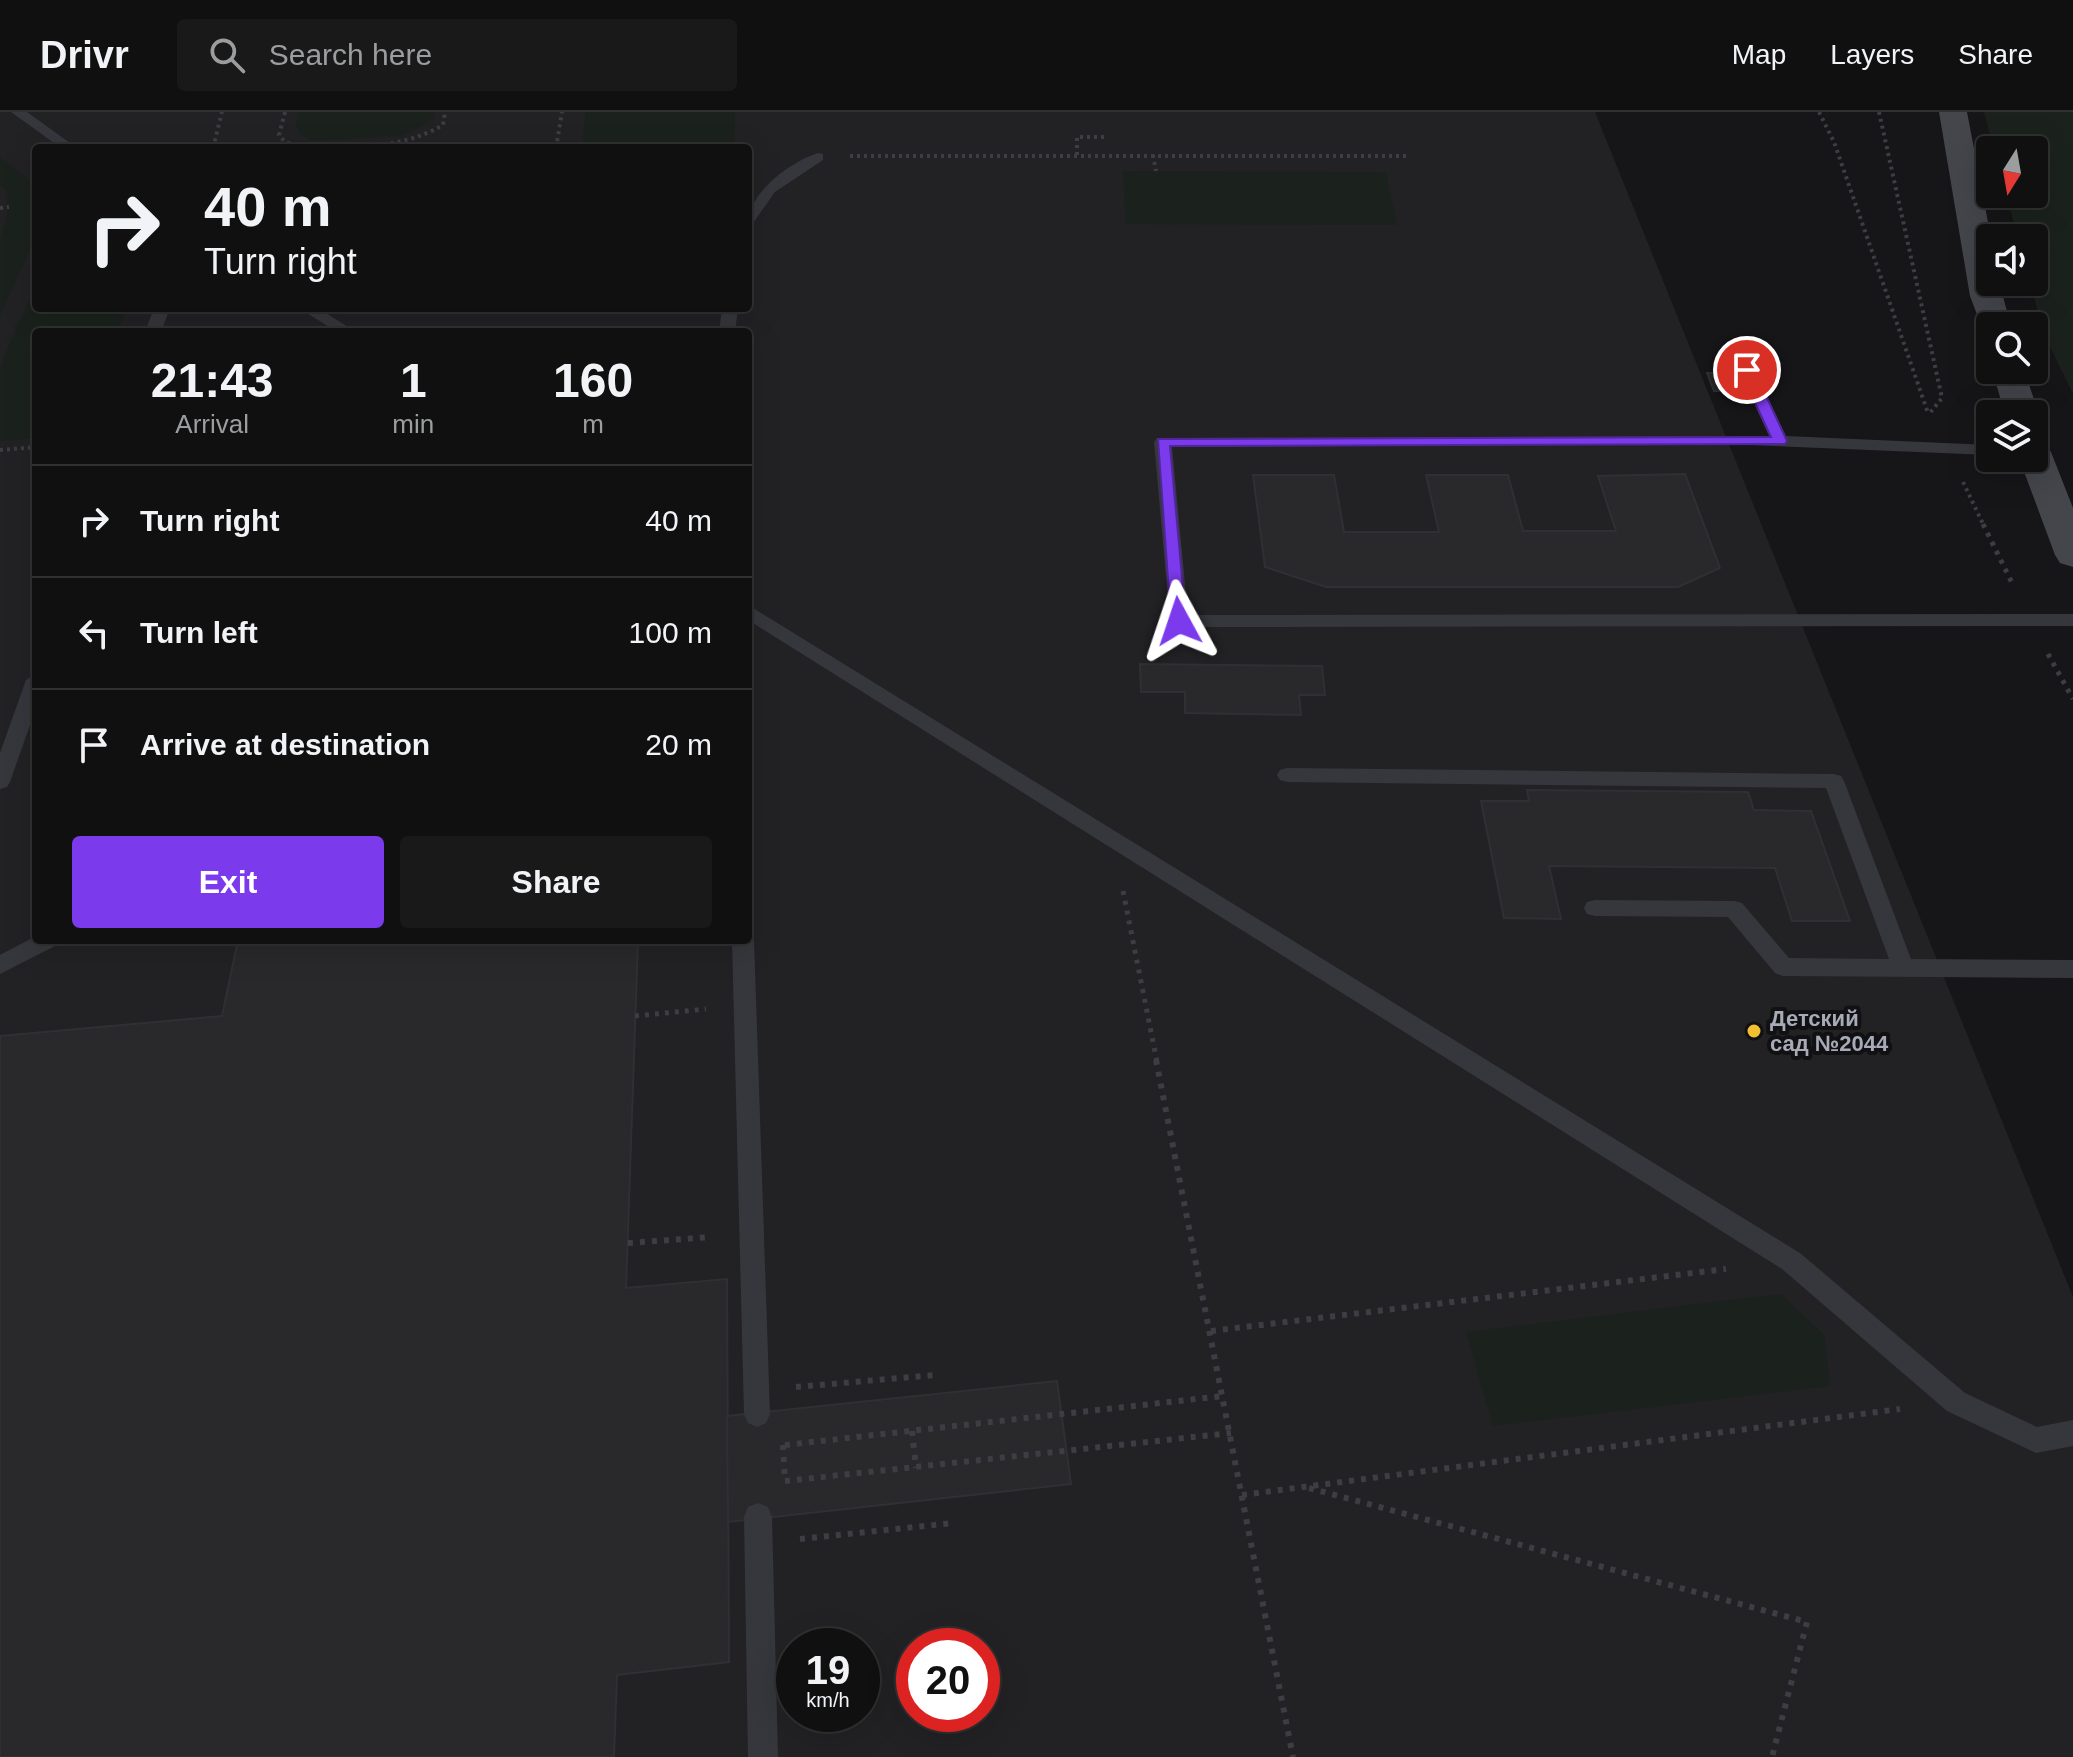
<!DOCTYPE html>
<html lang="en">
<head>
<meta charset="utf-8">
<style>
  body { margin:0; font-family:Arial,sans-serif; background:#19191a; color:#f1f3f6; height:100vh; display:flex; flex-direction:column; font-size:30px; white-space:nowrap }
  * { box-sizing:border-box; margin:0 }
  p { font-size:26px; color:#9c9d9f }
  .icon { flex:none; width:44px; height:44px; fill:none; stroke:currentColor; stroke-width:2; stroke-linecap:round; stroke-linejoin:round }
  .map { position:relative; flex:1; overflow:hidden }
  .drawer { position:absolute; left:32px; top:216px; width:720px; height:616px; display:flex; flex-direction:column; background:#101011; border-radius:8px; box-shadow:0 8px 32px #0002,0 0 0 2px #303031 }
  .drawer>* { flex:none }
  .guide { position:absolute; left:32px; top:32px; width:720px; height:168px; border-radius:8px; box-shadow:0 8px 32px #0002,0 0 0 2px #303031; background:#101011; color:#f1f3f6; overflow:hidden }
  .needle { width:52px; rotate:191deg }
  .tools { position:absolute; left:1976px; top:24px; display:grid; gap:16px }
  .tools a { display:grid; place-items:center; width:72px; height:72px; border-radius:8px; background:#101011; box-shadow:0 8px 32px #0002,0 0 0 2px #303031; font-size:40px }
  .speed { position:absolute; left:776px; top:1516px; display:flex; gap:16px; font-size:40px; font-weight:700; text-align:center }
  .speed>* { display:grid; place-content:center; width:104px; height:104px; border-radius:50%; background:#101011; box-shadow:0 8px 32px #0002,0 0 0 2px #303031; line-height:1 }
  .speed small { font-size:20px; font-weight:400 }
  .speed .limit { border:12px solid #d22; background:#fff; color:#111 }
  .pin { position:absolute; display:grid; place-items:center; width:68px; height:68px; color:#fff; margin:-34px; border:4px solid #fff; border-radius:50%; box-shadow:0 2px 8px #0007 }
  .me { position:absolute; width:88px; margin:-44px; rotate:355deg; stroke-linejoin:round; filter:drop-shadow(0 0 6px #0008) }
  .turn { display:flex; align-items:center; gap:28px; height:168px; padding:0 40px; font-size:36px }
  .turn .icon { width:104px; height:104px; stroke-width:2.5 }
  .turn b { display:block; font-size:56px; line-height:68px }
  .eta { display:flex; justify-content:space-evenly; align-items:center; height:136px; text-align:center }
  .eta b { font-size:48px; font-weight:800; line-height:56px }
  .primary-button { display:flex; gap:16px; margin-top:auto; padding:16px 40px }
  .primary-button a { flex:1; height:92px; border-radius:8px; background:#7c3aed; color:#fff; font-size:32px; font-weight:800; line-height:92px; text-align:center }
  .primary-button a+a { background:#19191a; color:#f1f3f6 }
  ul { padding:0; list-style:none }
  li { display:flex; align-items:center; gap:24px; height:112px; padding:0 40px; border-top:2px solid #303031 }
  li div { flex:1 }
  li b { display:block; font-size:30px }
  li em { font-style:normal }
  header { display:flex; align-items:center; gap:48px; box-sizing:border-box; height:112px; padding:0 40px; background:#101011; border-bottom:2px solid #303031 }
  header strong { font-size:38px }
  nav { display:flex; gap:44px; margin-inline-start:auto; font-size:28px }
  .search { width:560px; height:72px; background:#19191a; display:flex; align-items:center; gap:20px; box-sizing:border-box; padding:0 28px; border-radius:8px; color:#9c9d9f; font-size:30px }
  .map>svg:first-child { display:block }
</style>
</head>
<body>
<header>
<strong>Drivr</strong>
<div class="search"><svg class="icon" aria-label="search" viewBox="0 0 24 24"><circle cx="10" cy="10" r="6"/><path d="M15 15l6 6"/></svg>Search here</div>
<nav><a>Map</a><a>Layers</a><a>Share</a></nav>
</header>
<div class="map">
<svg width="2073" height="1645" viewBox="0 0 2073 1645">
  <rect width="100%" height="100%" fill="#161517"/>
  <path fill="#222124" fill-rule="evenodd" d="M0,0H1595L2073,1185V1645H0ZM36,36H748V196H36ZM36,220H748V828H36ZM794,1534H862V1602H794ZM914,1534H982V1602H914Z"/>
  <g fill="#1b221d">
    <polygon points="299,0 435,0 434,7 402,24 313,29 300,22 296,14"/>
    <polygon points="586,0 735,0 734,36 581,36"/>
    <polygon points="1984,0 2073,0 2073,282 2044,223 2030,170 2034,170 2034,126 2018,126 2006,82 2034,82 2034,38 1994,38"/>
    <path d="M0,45L36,73V124L0,204C0,181 0,151 0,128C5,106 10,103 6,78L0,73Z"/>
    <polygon points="1123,59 1386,60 1397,113 1126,112"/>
    <polygon points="36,171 36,196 126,196 118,220 36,220 36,326 0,329 0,255"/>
    <polygon points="1781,1182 1824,1223 1830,1274 1493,1314 1466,1220"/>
  </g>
  <g fill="#29282b" stroke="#302f33" stroke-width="2">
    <polygon points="1707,261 1734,261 1741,279 1714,279"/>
    <polygon points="1685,362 1720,456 1678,475 1326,475 1265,455 1253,363 1334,363 1344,420 1439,420 1426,363 1508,363 1523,419 1616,419 1598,364"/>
    <polygon points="1140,552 1322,554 1325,583 1299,583 1301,603 1185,601 1185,580 1141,580"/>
    <polygon points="1527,678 1748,680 1754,698 1811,699 1850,809 1792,809 1775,756 1549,754 1561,807 1504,806 1481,689 1529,689"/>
    <polygon points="238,828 638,828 626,1176 727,1167 729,1550 617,1563 614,1645 0,1645 0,924 222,904"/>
    <polygon points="1057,1269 1071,1372 728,1410 727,1304"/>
  </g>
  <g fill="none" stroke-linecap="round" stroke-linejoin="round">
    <g stroke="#3c3e43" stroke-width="4" stroke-dasharray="3 4" stroke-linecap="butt">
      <polyline points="285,0 279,23 285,30 305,36"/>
      <polyline points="1819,0 1834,30 1928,301"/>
      <polyline points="1879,0 1942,286 1929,302"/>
      <polyline points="213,36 222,0"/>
      <path d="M335,36C373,34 409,33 443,13L445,0"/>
      <polyline points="556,36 562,0"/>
      <polyline points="1077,43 1077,25 1105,25"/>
      <polyline points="1153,43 1156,59"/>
      <polyline points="850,44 1409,44"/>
      <polyline points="0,96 9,95"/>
      <polyline points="0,338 36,335"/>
      <polyline points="1963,370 1984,414"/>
    </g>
    <g stroke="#3c3e43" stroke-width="5" stroke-dasharray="4 6" stroke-linecap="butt">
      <polyline points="1983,412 2013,473"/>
      <polyline points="2048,542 2073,587"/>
      <polyline points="1123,779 1157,950"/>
      <polyline points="635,904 706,897"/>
    </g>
    <g stroke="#3c3e43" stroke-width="6" stroke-dasharray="5 7" stroke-linecap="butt">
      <polyline points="1156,948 1293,1645"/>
      <polyline points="628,1131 711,1125"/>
      <polyline points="1211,1219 1726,1157"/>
      <polyline points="796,1275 935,1263"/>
      <polyline points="912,1319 916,1356"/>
      <polyline points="783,1333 785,1369"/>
      <polyline points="785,1333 1223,1284"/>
      <polyline points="785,1369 1231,1321"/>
      <polyline points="1309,1376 1807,1510 1772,1645"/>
      <polyline points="1242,1383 1900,1297"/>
      <polyline points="800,1427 954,1411"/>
    </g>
    <g fill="#36373c" fill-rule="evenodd">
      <polygon points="11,0 27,0 77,36 61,36"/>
      <path d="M818,41L823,42V48L775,80L753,111L748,112C748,81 790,50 818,41Z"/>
      <polygon points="154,196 170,196 161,220 145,220"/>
      <polygon points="299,196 318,196 356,220 337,220"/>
      <polygon points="722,196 738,196 735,220 719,220"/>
      <polygon points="1747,253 1755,258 1786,324 1990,333 1990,343 1727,332 1172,335 1188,503 2073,502 2073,514 1179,515 1170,509 1154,330 1157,326 1769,324 1739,258"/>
      <polygon points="748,493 1800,1141 1965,1281 2037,1315 2073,1308 2073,1334 2036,1341 1947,1299 1782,1157 748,508"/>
      <polygon points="36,561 36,596 10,670 7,675 0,677 0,641 26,568"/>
      <polygon points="1287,656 1834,662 1841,664 1844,669 1911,847 2073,848 2073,866 1783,864 1775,861 1728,805 1595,804 1587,802 1584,796 1587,790 1595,788 1734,789 1742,791 1789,846 1889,847 1826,676 1287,670 1280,668 1277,663 1280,658"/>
      <polygon points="748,821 754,828 770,1302 766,1311 757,1315 748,1311 744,1302 732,828 748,828"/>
      <polygon points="36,824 36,828 58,828 55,834 0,862 0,843"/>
      <polygon points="758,1391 768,1395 772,1405 778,1645 748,1645 744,1405 748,1395"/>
    </g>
    <g fill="#44464c" fill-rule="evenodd">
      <polygon points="1939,0 1967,0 1991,126 1990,170 1999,170 2011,214 1990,214 1990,222 1984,221 1970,184"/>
      <polygon points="1992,258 2024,258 2039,302 2034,309 2034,302 2005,302"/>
      <polygon points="2034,330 2046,333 2051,340 2073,396 2073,455 2060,451 2055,443 2019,346 2034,346"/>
    </g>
  </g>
  <polygon fill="#7c3aed" stroke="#51269a" stroke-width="2" points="1747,254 1754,258 1787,329 1785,332 1170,334 1186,509 1179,514 1171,509 1158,327 1771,325 1740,258"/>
  <circle fill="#f3c032" stroke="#111012" stroke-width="3" cx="1754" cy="919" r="8"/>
  <g text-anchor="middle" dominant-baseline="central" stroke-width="8" stroke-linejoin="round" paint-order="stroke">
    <g font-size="22" font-weight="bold" fill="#a7abb8" stroke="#111012" text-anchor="start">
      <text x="1770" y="906">Детский<tspan x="1770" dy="25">сад №2044</tspan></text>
    </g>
  </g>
</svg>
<div class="tools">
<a><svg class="needle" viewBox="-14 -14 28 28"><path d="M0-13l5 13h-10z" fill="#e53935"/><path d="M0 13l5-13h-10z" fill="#9c9d9f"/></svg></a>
<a><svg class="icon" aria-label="sound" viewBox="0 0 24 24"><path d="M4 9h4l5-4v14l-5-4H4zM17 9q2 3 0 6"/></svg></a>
<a><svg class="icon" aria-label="search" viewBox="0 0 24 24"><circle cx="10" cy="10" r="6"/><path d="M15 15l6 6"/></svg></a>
<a><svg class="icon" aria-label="layers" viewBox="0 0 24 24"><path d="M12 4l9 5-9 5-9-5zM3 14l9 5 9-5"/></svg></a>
</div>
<div class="speed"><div>19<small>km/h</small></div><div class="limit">20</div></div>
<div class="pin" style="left:1747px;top:258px;background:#d93025"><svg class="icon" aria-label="arrive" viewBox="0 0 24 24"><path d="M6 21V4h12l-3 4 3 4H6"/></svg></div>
<svg class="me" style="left:1179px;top:509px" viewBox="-20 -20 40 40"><path d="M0-17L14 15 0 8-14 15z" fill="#7c3aed" stroke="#fff" stroke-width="4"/></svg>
<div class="guide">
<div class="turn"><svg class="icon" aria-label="right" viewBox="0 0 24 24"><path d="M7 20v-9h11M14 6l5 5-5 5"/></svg><div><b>40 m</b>Turn right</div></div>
</div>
<section class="drawer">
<div class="eta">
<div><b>21:43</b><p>Arrival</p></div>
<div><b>1</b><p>min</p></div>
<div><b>160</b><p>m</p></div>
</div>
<ul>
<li><svg class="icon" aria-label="right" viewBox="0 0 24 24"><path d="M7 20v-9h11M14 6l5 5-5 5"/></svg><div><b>Turn right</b></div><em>40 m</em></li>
<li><svg class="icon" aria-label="left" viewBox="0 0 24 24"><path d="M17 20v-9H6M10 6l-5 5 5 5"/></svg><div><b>Turn left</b></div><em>100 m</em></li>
<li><svg class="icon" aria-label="arrive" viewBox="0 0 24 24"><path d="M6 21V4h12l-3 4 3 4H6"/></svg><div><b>Arrive at destination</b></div><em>20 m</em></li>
</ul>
<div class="primary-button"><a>Exit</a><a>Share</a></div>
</section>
</div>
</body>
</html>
